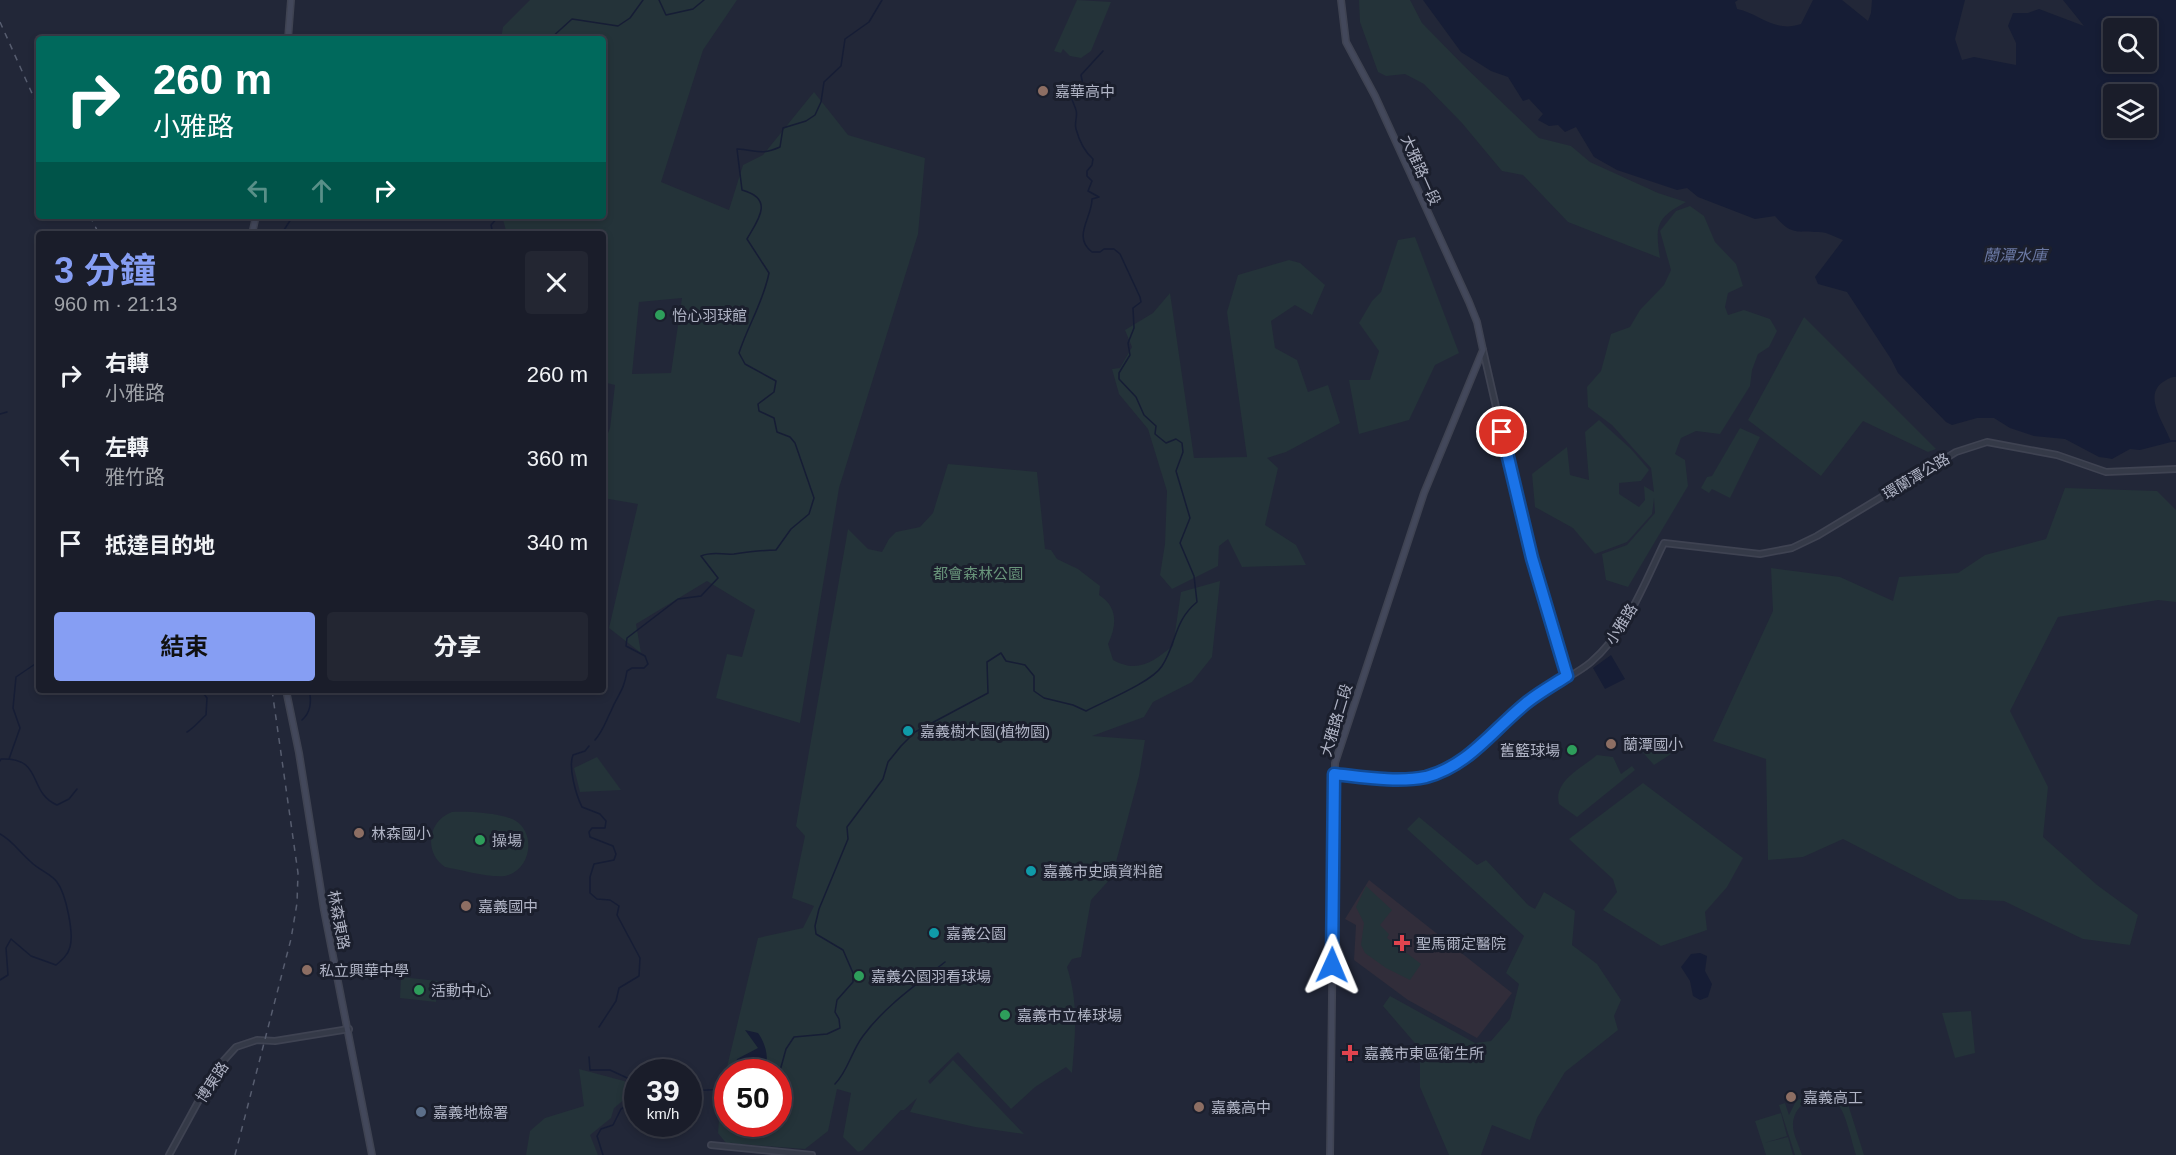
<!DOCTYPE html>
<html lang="zh-TW">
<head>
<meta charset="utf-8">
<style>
  body { margin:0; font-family:Arial,"Noto Sans TC",sans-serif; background:#232632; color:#f1f3f6; height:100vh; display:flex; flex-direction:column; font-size:22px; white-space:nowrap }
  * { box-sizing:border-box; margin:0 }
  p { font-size:20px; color:#9fa2a8 }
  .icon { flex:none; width:33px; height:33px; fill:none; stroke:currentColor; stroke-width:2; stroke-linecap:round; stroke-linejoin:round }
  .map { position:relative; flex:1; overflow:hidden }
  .side { position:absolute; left:36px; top:231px; width:570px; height:462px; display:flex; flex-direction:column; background:#1a1d2a; border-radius:6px; box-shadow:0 3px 9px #0003,0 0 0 2px #383b47 }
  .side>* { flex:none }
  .banner { position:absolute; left:36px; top:36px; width:570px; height:183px; border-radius:6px; box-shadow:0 3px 9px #0003,0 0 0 2px #383b47; background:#00695c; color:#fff; overflow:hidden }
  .buttons { position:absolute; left:2103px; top:18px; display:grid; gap:12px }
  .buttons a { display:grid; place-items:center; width:54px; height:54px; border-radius:6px; background:#1a1d2a; box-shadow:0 3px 9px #0003,0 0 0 2px #383b47; font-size:30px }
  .speed { position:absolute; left:624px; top:1059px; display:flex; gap:12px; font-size:30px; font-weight:700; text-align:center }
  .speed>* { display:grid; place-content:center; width:78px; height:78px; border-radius:50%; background:#1a1d2a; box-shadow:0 3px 9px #0003,0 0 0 2px #383b47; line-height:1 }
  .speed small { font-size:15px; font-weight:400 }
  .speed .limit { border:9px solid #d22; background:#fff; color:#111 }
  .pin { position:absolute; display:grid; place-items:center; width:51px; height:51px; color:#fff; margin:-26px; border:3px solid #fff; border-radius:50%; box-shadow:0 2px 6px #0007 }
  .me { position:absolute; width:66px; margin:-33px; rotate:1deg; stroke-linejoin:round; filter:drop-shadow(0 0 4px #0008) }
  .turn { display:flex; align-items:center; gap:21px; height:126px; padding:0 18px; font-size:27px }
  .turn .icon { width:78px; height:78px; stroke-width:2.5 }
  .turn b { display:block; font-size:42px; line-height:51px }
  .lanes { display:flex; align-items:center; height:57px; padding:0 18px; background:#0003; justify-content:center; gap:30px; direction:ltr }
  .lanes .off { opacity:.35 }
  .round { display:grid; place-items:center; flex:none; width:63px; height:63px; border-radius:6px; background:#232632 }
  .headline { display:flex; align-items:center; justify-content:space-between; height:102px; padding:0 18px }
  h1 { font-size:36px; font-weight:700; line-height:45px; color:#869ef3 }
  .button { display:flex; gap:12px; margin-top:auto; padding:12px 18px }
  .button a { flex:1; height:69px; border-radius:6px; background:#869ef3; color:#111; font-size:24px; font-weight:700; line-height:69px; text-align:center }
  .button a+a { background:#232632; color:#f1f3f6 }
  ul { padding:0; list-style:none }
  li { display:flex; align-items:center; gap:18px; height:84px; padding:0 18px }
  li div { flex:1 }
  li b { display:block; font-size:22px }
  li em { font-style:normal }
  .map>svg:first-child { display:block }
</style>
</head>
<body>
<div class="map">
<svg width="2176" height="1155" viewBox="0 0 2176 1155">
  <rect width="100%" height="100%" fill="#222738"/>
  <polygon fill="#312d3a" points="1369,880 1512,993 1477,1038 1408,1000 1354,960 1356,925 1345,919"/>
  <g fill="#243339" fill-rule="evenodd">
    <path d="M530,0H737L703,50L661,182L729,210L743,165L763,155L814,92L848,135L925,158L918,234L839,488L800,723L716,698L727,654L742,657L755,610L707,581L636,624L641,653L609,628L638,504L603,498V446L610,428L615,385L603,382V234H507L502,216H603V39H501L503,27ZM682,298L671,373L632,374L639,302Z"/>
    <polygon points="1077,0 1111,2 1091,51 1081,58 1070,56 1063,49 1061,53 1054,51"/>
    <path d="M1359,0H1410L1422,23L1463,65L1539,138L1571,146L1590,162L1658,193L1686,202C1656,218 1655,226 1660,258L1568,222L1523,175L1502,171L1462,123L1424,84L1405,74L1386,76L1378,72L1360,22Z"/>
    <polygon points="1690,206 1704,216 1715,242 1736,264 1743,286 1728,293 1725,307 1728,315 1744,310 1770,319 1777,331 1769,347 1758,354 1752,370 1750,386 1720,434 1696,431 1681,438 1675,454 1685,460 1688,486 1628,587 1606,580 1602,554 1627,545 1655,513 1654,498 1652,514 1627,542 1595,554 1573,528 1535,507 1532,474 1567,447 1570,475 1589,480 1585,432 1599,420 1631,449 1649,470 1641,481 1619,483 1619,494 1639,507 1645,500 1644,486 1654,492 1651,468 1612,425 1588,407 1587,387 1601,371 1611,334 1630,327 1640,310 1664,285 1671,270 1660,231 1676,211"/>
    <polygon points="1415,237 1459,353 1435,365 1409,420 1359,434 1349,380 1370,380 1379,351 1359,323 1372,301 1381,292 1398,240"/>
    <polygon points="1289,260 1300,263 1325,285 1312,315 1295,305 1271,321 1275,348 1297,360 1308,392 1328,385 1340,423 1286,452 1267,458 1278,468 1265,525 1296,545 1306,565 1242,567 1228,539 1219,546 1218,566 1172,589 1160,575 1165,544 1167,491 1148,429 1119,394 1112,369 1120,368 1132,347 1125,330 1153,313 1170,293 1194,458 1247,457 1227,312 1238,275"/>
    <polygon points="1804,317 1936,449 1928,452 1863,421 1821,476 1748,420"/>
    <polygon points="1740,428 1760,437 1730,498 1712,489 1709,493 1701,488 1707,477 1712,476"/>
    <path d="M948,464L1037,472L1045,549L1051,550L1057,559L1078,569L1100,586L1099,595C1118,607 1117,625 1108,644L1113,660C1139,674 1153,661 1173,646L1181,592L1220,581L1212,657L1192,682L1153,702L1144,717L1092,736L1145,740L1139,776L1112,877L1091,900L1081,957L1072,959L1067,967C1079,1004 1075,1035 1072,1073L1066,1067L1035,1087L1011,1109L958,1052L928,1081L930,1084L953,1060L1024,1134L975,1127L910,1112L917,1098L904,1110H901L863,1150L858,1152L843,1137L851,1093L837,1089L828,1131L805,1149L726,1143L718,1133L721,1092L758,938L803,928L814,906L792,898L805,836L796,826L848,529L868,549L882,552L889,539L896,532L920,527L933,513ZM728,1072H778V1124H728Z"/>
    <polygon points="2065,488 2157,491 2176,510 2176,602 2158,600 2058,617 2010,711 2048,787 2043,837 2097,885 2138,915 2130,945 2083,939 2004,901 1959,899 1843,839 1803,857 1768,860 1766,759 1713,741 1773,611 1771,568 1840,577 1893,601 1899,577 1958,573 1985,555 2046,539"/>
    <polygon points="1654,734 1664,749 1671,754 1654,765 1638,747"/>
    <path d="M1597,755L1613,757L1621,774L1632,766L1635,770L1577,817L1559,804C1553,781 1582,768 1597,755Z"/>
    <polygon points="597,757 621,790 580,792 574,768"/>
    <polygon points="1643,783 1743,858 1727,887 1705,912 1707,930 1661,946 1603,910 1617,892 1613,879 1569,839"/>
    <path d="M452,812C467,811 503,813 516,821C537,835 530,871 505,876C490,878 461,870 445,867C424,853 427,821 452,812Z"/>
    <polygon points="1419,817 1477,865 1486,860 1528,905 1535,909 1544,892 1575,911 1572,945 1597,964 1621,1000 1614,1016 1618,1030 1565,1072 1537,1118 1530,1140 1492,1125 1481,1155 1449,1155 1420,1087 1420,1049 1383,1006 1390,996 1475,1043 1491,1041 1510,1019 1519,984 1506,973 1524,936 1407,829"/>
    <polygon points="1366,886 1392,910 1380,925 1389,934 1387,938 1421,964 1410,980 1386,968 1365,953 1361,945 1364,923 1356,907"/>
    <polygon points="401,977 438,981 436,1002 400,998"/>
    <polygon points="1971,1011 1975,1053 1955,1058 1942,1013"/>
    <polygon points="579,1069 624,1081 637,1089 614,1108 611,1118 590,1135 598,1155 526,1155 530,1131 545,1118 584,1106"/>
    <path d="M1816,1090L1830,1092L1847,1101L1864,1155H1856C1852,1143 1846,1114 1839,1106C1822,1088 1795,1101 1793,1123C1792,1133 1799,1145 1802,1155H1795L1779,1105L1785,1103L1789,1115L1796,1101Z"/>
    <polygon points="1781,1113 1787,1136 1764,1143 1788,1137 1793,1155 1766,1155 1755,1121"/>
  </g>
  <g fill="#161d35" fill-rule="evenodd">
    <path d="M1423,0H1738L1735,2L1737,9C1761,14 1774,33 1801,24L1813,0H1842L1868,21L1871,13L1872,0H1965L1955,39L1962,60L1974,57L2016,65V43L2008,26L2013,13H2028L2039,9L2084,26L2063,0H2176V377C2170,377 2168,379 2163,382C2142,396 2166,426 2171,442L2140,450L2130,449L2112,459L2107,458L2099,457L2065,439L2034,436L2010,428L1994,418H1977L1952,425L1946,422L1898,373L1891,359L1847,292L1818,284L1815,277L1843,240C1835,237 1827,232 1819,232C1796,231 1791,235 1775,216L1755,219L1698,197L1687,188L1677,190L1617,170L1594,157L1576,127L1565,132L1558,125L1549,126L1538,120L1543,114L1529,99L1523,101L1508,77L1491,71L1461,52ZM2146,28V62H2114V28ZM2146,94V128H2114V94Z"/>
    <polygon points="1611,655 1625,679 1605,689 1593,668"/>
    <polygon points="1700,953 1707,956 1705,971 1712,984 1708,997 1700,1000 1693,996 1690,981 1681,967 1691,954"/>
    <path d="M745,1030L758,1033C766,1044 770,1060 764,1072H735L734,1068L737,1059L758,1048Z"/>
  </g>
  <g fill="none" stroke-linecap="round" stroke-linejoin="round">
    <g stroke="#161d35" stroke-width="1.5">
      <polyline points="659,0 666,15 693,9 704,0"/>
      <polyline points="550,39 572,19 618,26 630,18 643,0"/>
      <polyline points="285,234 284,230 293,216"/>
      <polyline points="493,234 491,225 499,216"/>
      <polyline points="0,414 7,412"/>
      <polyline points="2171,441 2176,441"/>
      <path d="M302,720C311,712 312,702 309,690"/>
      <path d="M187,732C195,727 199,721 206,715L207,698L201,690"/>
      <path d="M595,740C603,731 606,721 611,711C618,694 624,691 627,671L632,668H644L648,664L645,656L626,646L627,638L678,599L701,596L718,578L701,556C713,551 722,555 734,554C748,552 762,550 776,550L791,529L809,514L814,498L795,443L790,437L777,432L774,418L759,411L758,404L774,392L776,381L745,364L739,353C748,325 763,303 769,273L747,239C758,220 775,199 742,190L737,149C757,150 760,156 780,147L783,128L806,121L815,115L821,102L824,82L841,66L845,39L869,22L882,0"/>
      <path d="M589,746L585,751L573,755C568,767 576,795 582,807L600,814L606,821L605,828H592L589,832L590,837L613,846L616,854L614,860L594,864L590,877V893L597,899L610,900L619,906L617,915L640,958L639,976L619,988L616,1001L599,1027"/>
      <polyline points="9,759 20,728 13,708 16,677 38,662"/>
      <path d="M0,761L1,759C44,757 27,792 57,805L69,799L77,789"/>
      <path d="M0,834C13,841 20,853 31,862C39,870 51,874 57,882C66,894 74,933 70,947C68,955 62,960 56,965L31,956L11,939L6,948L8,975L0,980"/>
      <polyline points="589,1057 590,1070 610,1070 638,1083"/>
      <path d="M778,1078L786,1049L794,1037L827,1034L840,1028L839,1019L835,1012L837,1000L853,982V973L843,950L816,934L815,926L819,909L848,839L847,827L883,779L888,762L901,746L915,732L988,693L987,662L1001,653L1006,661L1025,665L1034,676V691L1044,698L1073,705L1086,711C1105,701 1152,682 1162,666C1177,643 1173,622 1197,602L1194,576L1180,543L1190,518L1176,471L1183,452L1182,443L1176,439L1166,443L1155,434L1156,426L1144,415L1136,397L1119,379V373L1130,355L1128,343L1134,328L1133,308L1141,302L1140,297L1120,254L1114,249H1104L1100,252H1092C1072,237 1092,218 1092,199L1099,197L1088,191L1092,181L1087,176V171L1092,165L1093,159C1085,152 1079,140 1076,129C1074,123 1078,116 1076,110C1073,100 1068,97 1074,87L1079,88L1083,85L1081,75L1103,51"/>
      <path d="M835,1084C848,1071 851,1052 863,1036C885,1006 916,985 945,962"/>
      <polyline points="688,1091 728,1089"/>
      <polyline points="603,1155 597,1136 601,1129 613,1125 621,1109 638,1099"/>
    </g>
    <g stroke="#3f4352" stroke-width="8">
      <g id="tertiary">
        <polyline points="1483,350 1515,490 1567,676"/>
        <path d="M1334,774C1394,780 1435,786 1483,744C1498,731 1510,715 1526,703C1546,687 1572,678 1591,662C1627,631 1644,584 1664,543L1760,554L1792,548L1817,536L1956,452L1987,442L2057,455L2106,472L2176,469"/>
        <polyline points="711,1145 812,1155"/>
        <polyline points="169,1155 216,1069 236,1047 257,1040 275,1041 349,1029"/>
      </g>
    </g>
    <g stroke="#3f4352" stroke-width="8">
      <g id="secondary">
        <polyline points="288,39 291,0"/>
        <polyline points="252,234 256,216"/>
        <polyline points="286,690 299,753 324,910 372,1155"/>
        <polyline points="1330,1155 1335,763 1424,493 1483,350 1477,322 1469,302 1375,96 1346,42 1341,0"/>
      </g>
    </g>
    <use href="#tertiary" stroke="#353a48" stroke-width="4.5"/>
    <use href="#secondary" stroke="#43485b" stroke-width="5"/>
    <g stroke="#575d6f" stroke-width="1.5" stroke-dasharray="6 6" stroke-linecap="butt">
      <polyline points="0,22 39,109"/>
      <polyline points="90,216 99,234"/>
      <polyline points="235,1155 291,939 297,903 298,873 272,690"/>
    </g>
  </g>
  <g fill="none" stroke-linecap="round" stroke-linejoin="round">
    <g stroke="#114b97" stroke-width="15">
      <path id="route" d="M1332,965L1334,774C1362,777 1398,783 1426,777C1468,766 1492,731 1525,704C1537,694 1553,685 1567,676L1532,558L1502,432"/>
    </g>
    <use href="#route" stroke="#1a73e8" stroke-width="10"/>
  </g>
  <g fill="#8d6e63" stroke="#1b1f2d" stroke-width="2">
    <circle cx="1043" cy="91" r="6"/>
    <circle cx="1611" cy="744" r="6"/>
    <circle cx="359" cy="833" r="6"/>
    <circle cx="466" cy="906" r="6"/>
    <circle cx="307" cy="970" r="6"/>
    <circle cx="1791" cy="1097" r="6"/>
    <circle cx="1199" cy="1107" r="6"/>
  </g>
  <g fill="#2e9e5b" stroke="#1b1f2d" stroke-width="2">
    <circle cx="660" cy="315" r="6"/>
    <circle cx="1572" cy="750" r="6"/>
    <circle cx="480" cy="840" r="6"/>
    <circle cx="859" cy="976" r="6"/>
    <circle cx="419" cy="990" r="6"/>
    <circle cx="1005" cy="1015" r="6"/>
  </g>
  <g fill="#0f9aa8" stroke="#1b1f2d" stroke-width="2">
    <circle cx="908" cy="731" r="6"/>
    <circle cx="1031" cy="871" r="6"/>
    <circle cx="934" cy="933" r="6"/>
  </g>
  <g fill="#e0444e" stroke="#1b1f2d" stroke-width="2">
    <path d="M1399 934h6v6h6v6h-6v6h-6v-6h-6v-6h6z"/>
    <path d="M1347 1044h6v6h6v6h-6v6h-6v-6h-6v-6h6z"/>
  </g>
  <circle fill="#5c6f8a" stroke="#1b1f2d" stroke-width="2" cx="421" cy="1112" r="6"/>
  <g text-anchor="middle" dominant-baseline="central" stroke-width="6" stroke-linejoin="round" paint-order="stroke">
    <g font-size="15" fill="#b0b4c5" stroke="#1b1f2d" text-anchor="start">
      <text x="1055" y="91">嘉華高中</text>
      <text x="672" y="315">怡心羽球館</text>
      <text x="920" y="731">嘉義樹木園(植物園)</text>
      <text x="1623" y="744">蘭潭國小</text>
      <text x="1560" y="750" text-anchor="end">舊籃球場</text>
      <text x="371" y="833">林森國小</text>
      <text x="492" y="840">操場</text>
      <text x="1043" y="871">嘉義市史蹟資料館</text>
      <text x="478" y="906">嘉義國中</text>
      <text x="946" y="933">嘉義公園</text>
      <text x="1416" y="943">聖馬爾定醫院</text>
      <text x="319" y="970">私立興華中學</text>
      <text x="871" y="976">嘉義公園羽看球場</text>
      <text x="431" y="990">活動中心</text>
      <text x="1017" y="1015">嘉義市立棒球場</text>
      <text x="1364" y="1053">嘉義市東區衛生所</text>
      <text x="1803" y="1097">嘉義高工</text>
      <text x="1211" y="1107">嘉義高中</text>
      <text x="433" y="1112">嘉義地檢署</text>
    </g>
    <g font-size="15" fill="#b0b4c5" stroke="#1b1f2d">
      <text transform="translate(1421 170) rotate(66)">大雅路一段</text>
      <text transform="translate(1916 476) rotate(-31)">環蘭潭公路</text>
      <text transform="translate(1621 624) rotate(-58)">小雅路</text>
      <text transform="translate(1336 720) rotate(-73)">大雅路二段</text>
      <text transform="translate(339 920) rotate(79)">林森東路</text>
      <text transform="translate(212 1082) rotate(-57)">博東路</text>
    </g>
    <g font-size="15" fill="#68947a" stroke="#1b1f2d">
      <text x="978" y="573">都會森林公園</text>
    </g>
    <g font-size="16" font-style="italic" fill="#6a78a3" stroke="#1b1f2d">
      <text x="2015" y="255">蘭潭水庫</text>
    </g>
  </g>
</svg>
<div class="buttons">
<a><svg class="icon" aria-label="search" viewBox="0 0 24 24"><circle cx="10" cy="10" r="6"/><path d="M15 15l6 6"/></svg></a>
<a><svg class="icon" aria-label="layers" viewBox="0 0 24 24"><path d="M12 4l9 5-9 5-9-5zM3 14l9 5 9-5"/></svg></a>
</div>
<div class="speed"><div>39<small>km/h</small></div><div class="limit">50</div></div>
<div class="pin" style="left:1502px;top:432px;background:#d93025"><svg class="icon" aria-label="arrive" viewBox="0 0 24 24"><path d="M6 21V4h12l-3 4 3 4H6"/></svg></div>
<svg class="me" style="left:1332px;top:965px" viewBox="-20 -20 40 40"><path d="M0-17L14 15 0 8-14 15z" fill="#1a73e8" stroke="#fff" stroke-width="4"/></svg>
<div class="banner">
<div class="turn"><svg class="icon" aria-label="right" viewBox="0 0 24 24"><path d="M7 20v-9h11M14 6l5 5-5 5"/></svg><div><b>260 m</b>小雅路</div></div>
<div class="lanes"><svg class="icon off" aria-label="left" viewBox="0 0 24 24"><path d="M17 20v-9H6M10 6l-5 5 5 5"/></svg><svg class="icon off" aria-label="ahead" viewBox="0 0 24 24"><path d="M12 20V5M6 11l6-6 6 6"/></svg><svg class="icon" aria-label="right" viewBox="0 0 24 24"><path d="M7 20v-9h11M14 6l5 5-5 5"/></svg></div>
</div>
<section class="side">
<div class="headline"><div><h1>3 分鐘</h1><p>960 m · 21:13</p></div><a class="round"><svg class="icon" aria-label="close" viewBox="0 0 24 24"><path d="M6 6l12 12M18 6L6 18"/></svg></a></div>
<ul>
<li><svg class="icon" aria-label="right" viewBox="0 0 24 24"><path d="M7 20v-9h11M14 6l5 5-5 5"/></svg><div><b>右轉</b><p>小雅路</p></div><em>260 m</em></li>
<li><svg class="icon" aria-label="left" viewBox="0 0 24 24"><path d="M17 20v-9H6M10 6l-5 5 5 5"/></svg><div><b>左轉</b><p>雅竹路</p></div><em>360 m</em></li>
<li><svg class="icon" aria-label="arrive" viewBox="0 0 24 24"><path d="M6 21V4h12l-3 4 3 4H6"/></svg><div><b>抵達目的地</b></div><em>340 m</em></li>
</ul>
<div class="button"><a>結束</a><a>分享</a></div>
</section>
</div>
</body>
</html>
